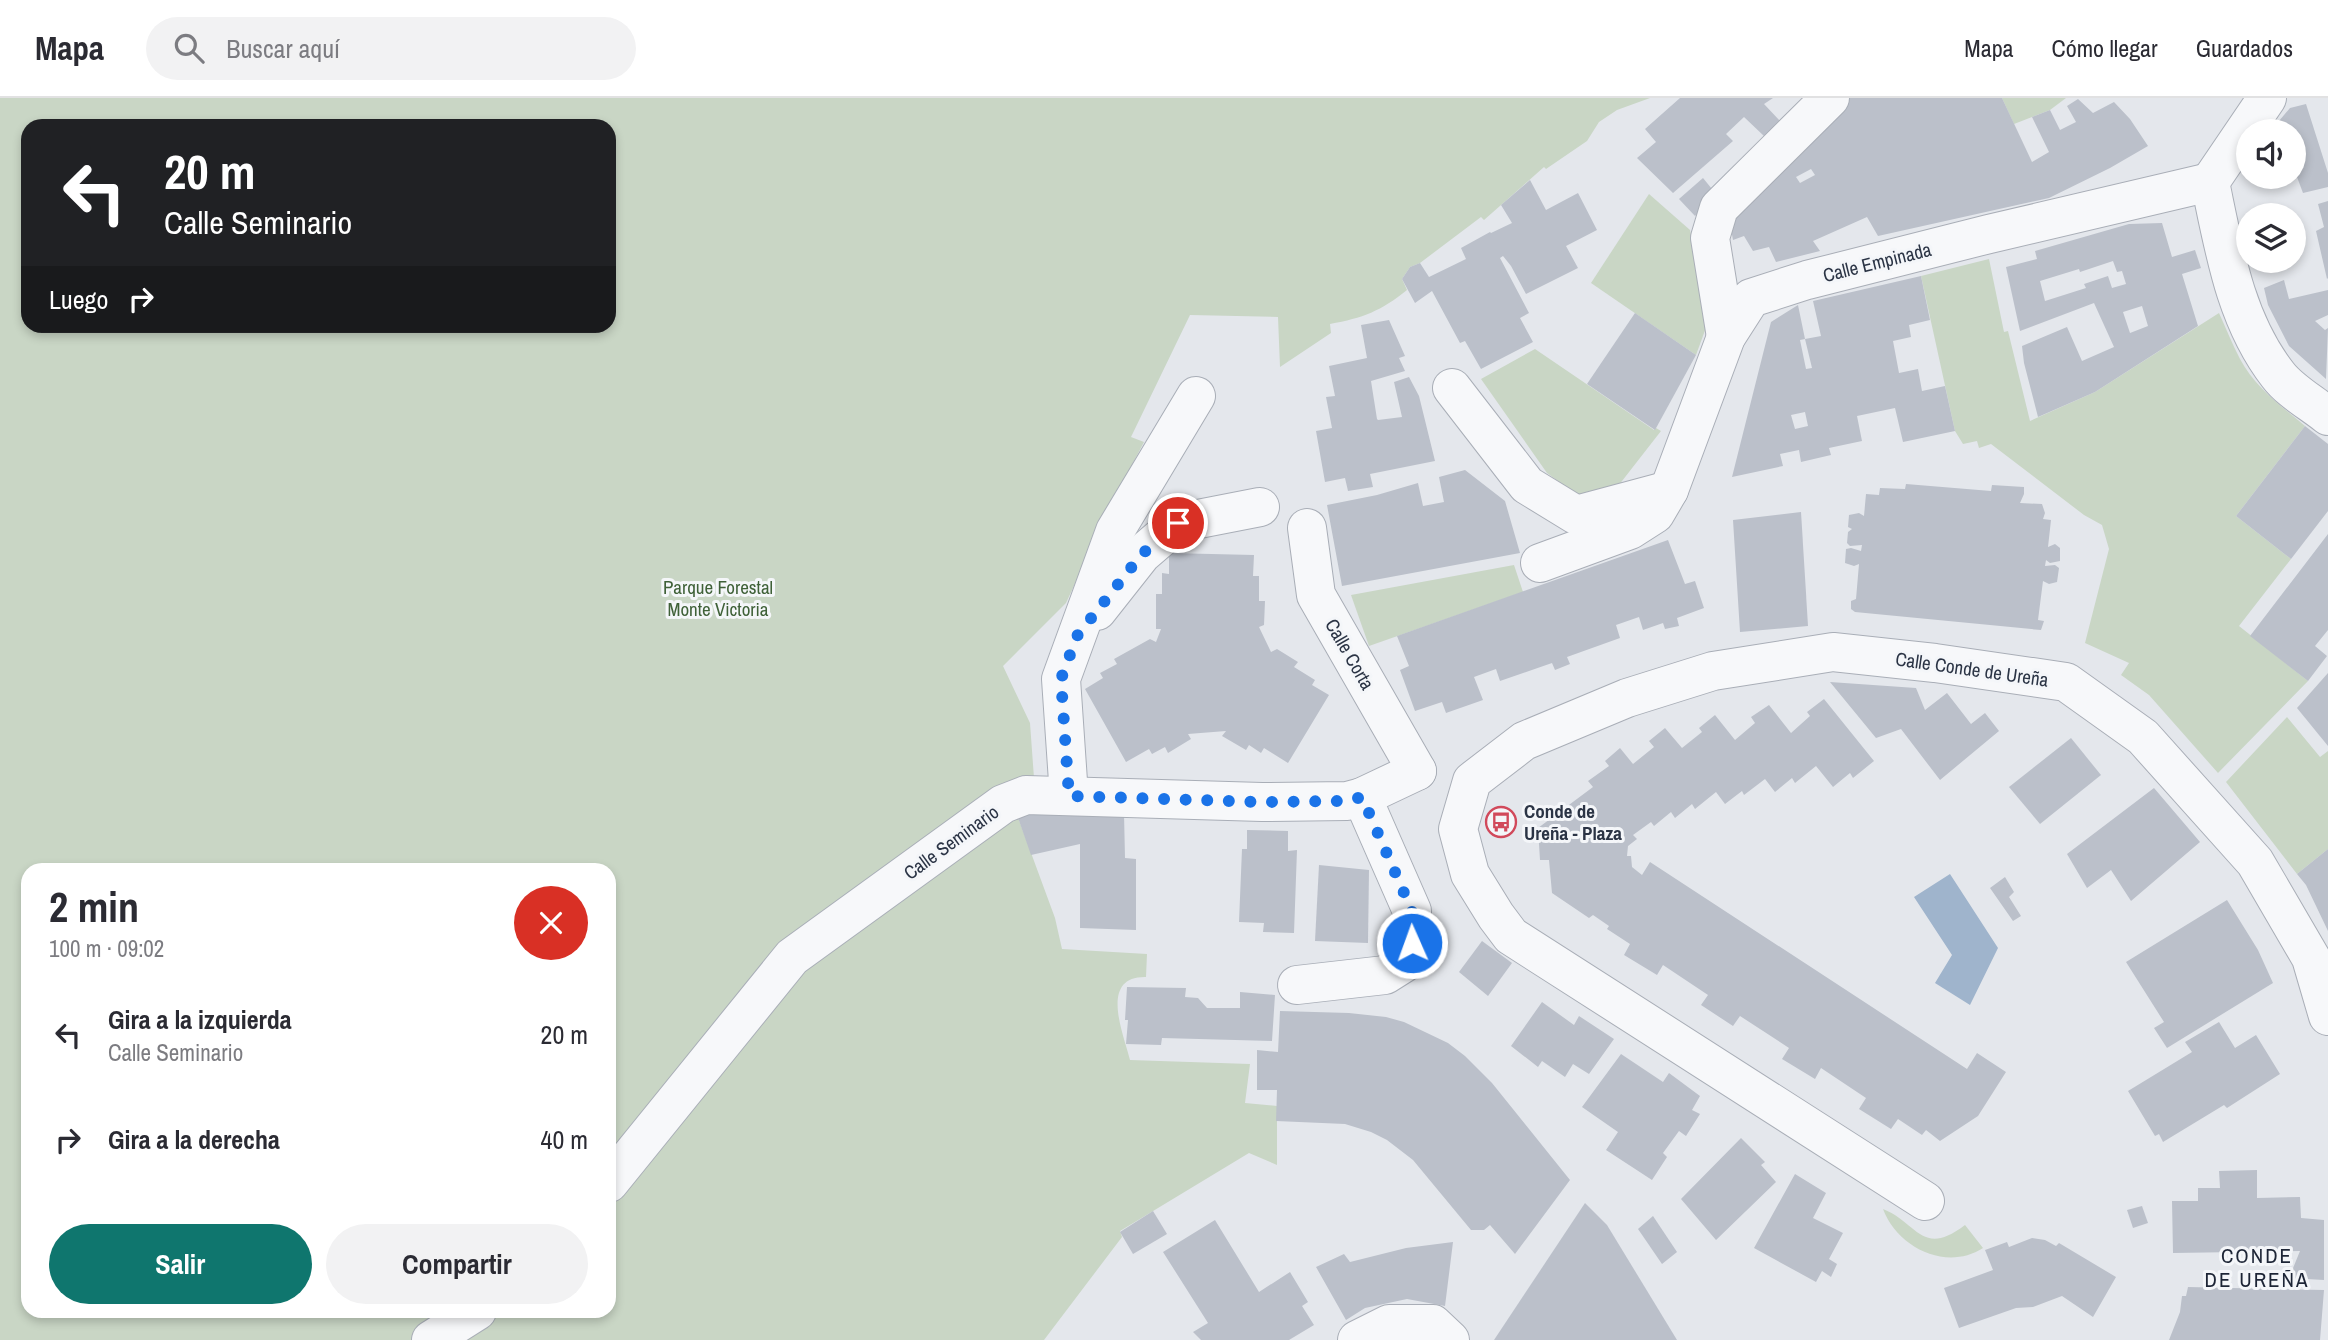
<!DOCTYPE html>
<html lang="es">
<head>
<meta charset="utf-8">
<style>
  body { margin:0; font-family:"Archivo Narrow",sans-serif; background:#f2f2f3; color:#2b2b33; height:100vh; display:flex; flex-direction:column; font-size:26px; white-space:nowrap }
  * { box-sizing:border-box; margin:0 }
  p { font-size:23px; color:#7c7c81 }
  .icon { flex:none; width:38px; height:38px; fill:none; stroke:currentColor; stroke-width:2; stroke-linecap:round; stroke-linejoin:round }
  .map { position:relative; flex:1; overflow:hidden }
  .details { position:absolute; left:21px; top:765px; width:595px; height:455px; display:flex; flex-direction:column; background:#fff; border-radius:21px; box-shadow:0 4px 10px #0003 }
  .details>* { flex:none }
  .guide { position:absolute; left:21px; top:21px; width:595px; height:214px; border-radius:21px; box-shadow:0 4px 10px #0003; background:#202124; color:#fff; overflow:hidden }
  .fabs { position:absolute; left:2236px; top:21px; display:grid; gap:14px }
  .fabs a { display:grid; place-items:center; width:70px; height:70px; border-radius:50%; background:#fff; box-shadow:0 4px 10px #0003; font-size:35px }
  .pin { position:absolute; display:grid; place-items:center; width:60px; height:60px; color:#fff; margin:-30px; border:4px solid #fff; border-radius:50%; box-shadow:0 2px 7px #0007 }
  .me { position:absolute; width:77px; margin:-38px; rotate:358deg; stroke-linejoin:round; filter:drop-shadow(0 0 5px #0008) }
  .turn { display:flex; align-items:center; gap:24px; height:147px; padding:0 28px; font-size:32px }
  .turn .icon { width:91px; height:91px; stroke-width:2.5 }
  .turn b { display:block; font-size:49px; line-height:60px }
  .then { display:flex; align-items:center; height:66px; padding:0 28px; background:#0003; gap:14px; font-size:26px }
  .round { display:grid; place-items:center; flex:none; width:74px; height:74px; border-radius:37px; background:#f2f2f3 }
  .summary { display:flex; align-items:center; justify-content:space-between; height:119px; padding:0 28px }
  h1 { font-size:42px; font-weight:800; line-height:52px }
  .primary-button { display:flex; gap:14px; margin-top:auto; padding:14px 28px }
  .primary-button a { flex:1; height:80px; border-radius:42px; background:#0f766e; color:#fff; font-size:28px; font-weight:800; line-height:80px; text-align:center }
  .primary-button a+a { background:#f2f2f3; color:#2b2b33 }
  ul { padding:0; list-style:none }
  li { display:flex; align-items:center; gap:21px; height:105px; padding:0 28px }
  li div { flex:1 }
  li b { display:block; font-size:26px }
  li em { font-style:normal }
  header { display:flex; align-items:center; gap:42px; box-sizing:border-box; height:98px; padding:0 35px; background:#fff; border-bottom:2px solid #e1e1e2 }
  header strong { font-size:33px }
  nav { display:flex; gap:38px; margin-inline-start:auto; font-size:24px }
  .search { width:490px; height:63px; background:#f2f2f3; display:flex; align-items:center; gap:18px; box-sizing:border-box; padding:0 24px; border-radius:38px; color:#7c7c81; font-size:26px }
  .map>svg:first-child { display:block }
</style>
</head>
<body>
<header>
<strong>Mapa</strong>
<div class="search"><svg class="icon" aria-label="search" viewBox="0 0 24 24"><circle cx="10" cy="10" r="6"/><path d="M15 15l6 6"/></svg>Buscar aquí</div>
<nav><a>Mapa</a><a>Cómo llegar</a><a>Guardados</a></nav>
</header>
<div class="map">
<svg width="2328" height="1242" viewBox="0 0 2328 1242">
  <rect width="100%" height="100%" fill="#e4e7ec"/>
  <g fill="#c9d6c5" fill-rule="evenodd">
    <path d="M0,0H1650L1617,12L1599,24L1587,43L1546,71L1544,69L1484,122L1481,119L1420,165L1410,169L1402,181L1407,192C1381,213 1363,220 1330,226L1331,235L1280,269L1278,219L1190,217L1131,339L1144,344L1116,397L1066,505L1003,568L1030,625L1034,680L1016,714L1055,820L1062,851L1147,856L1146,879C1098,878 1124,937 1130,962L1250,966L1245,1005L1277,1008V1067L1249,1055L1120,1133L1122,1139L1044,1242H0ZM28,28H609V228H28ZM28,772H609V1213H28Z"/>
    <polygon points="2002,0 2066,0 2050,12 2014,26"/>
    <polygon points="1649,96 1690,132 1707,227 1696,257 1591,185"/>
    <path d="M1989,161L2004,234L2008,233L2030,323L2095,294L2219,215C2226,230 2232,246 2240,261C2255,289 2281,308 2305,328L2236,418L2291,461L2239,528L2308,583L2218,675L2149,597L2121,577L2129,565L2085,545L2109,451L2102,427L2084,417L1991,346L1979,350L1977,343L1963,346L1955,333L1921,178Z"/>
    <polygon points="1535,251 1654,332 1656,330 1661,333 1615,392 1581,400 1547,375 1481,281"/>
    <polygon points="1514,467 1523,494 1369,548 1351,497"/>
    <polygon points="2287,619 2320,659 2328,653 2328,751 2297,776 2226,684"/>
    <path d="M1883,1111C1918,1125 1922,1160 1965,1127L1983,1150C1946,1174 1897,1149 1883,1111Z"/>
  </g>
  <polygon fill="#9fb4cc" points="1950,776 1998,850 1970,907 1935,885 1952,857 1914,799"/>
  <g fill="#bbc0ca" fill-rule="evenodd">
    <polygon points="1680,0 1773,0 1764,6 1780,23 1764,38 1744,19 1726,36 1733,43 1673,95 1637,60 1656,44 1645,31"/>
    <path d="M1846,0H2002L2032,64L2049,54L2032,19L2050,12L2060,32L2076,24L2067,8L2078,1L2093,15L2114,4L2130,21L2148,48L2110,70L2049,100L1878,138L1867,119L1813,143L1820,153L1776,164L1769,149L1753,153L1744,138L1733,142L1728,115ZM1811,71L1815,77L1800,85L1796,79Z"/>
    <polygon points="2306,6 2328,75 2328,89 2303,95 2294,71 2294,33 2282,33 2279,23 2290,10"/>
    <polygon points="1703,80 1716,96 1695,118 1679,101"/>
    <polygon points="1530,82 1546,112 1578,95 1597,132 1566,148 1578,170 1526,196 1511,168 1503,158 1500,160 1529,215 1520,220 1533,244 1481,271 1465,243 1460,245 1432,193 1415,205 1402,181 1410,169 1420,165 1429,179 1466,161 1461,150 1490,134 1491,135 1512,125 1501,107"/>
    <polygon points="2328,103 2328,180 2327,181 2316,133 2324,129 2318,106"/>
    <path d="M2162,125L2172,159L2195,152L2201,170L2182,176L2198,228L2095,294L2038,319L2024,265L2022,248L2067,229L2082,263L2114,249L2094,205L2020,233L2006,169L2037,161L2035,153L2129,126ZM2113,163L2117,174L2122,173L2126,186L2112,190L2108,178L2084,186L2086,190L2045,203L2040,183L2079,171L2080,174ZM2142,208L2148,228L2130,235L2123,214Z"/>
    <path d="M1921,178L1930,222L1909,227L1911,239L1893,243L1899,275L1918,271L1922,293L1945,288L1955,333L1903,344L1895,310L1857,318L1862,343L1829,350L1831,357L1801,364L1799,352L1780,356L1783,368L1732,379L1771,224L1798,207L1805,241L1800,242L1806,271L1812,270L1805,241L1821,238L1813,203ZM1805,314L1808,328L1795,331L1791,317Z"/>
    <polygon points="2284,182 2289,201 2328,192 2328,217 2315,223 2325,232 2328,230 2326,281 2289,248 2268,207 2264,190"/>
    <polygon points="1635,215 1696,257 1655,332 1587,286"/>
    <polygon points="1389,222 1405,258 1399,260 1405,273 1371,283 1377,321 1378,322 1402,319 1394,284 1409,279 1419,298 1435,363 1370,376 1373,389 1348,393 1345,380 1325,384 1316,333 1332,330 1326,299 1335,298 1329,268 1367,260 1361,227"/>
    <polygon points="2305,328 2328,346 2328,413 2291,461 2236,418"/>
    <polygon points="1465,372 1505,403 1520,455 1342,488 1327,407 1377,397 1418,385 1423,408 1444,404 1439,379"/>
    <polygon points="1906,386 1991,393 1992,387 2024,389 2024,396 2020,405 2042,406 2045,415 2043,421 2051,422 2048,449 2055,446 2060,450 2060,463 2050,465 2046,462 2045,468 2055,467 2059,470 2057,484 2049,486 2043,483 2038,522 2044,523 2041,532 1855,514 1851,511 1851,503 1856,501 1859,466 1854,468 1845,465 1846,451 1851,450 1861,453 1862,447 1850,448 1847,445 1848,434 1852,431 1848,429 1849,417 1859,415 1864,418 1866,396 1879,397 1880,390 1905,391"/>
    <polygon points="1801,414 1808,528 1740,534 1733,422"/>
    <polygon points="2328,436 2328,532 2315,548 2327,558 2308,583 2250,538"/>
    <polygon points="1668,442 1685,486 1695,483 1704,510 1677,520 1679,528 1665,531 1663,525 1643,532 1639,519 1616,527 1620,540 1567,559 1570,566 1555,572 1552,565 1500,583 1496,571 1474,579 1483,602 1446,615 1442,604 1415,613 1400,572 1409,568 1397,538"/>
    <polygon points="1169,455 1254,457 1253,478 1259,478 1259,503 1265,503 1264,527 1259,529 1271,554 1277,551 1298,564 1294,569 1315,582 1312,587 1329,597 1288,665 1264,650 1261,655 1249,647 1246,652 1222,638 1226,633 1188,636 1191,641 1168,655 1165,649 1152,656 1149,651 1126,664 1085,591 1103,580 1100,575 1117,566 1114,561 1150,541 1156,544 1161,531 1156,531 1156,496 1162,496 1162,475 1169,476"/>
    <polygon points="2328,575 2328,648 2297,610"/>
    <polygon points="1830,584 1916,590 1925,612 1947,595 1971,626 1985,615 1999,633 1940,682 1901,631 1876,640"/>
    <polygon points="1824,601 1874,663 1853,680 1850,675 1833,689 1816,668 1795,685 1792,680 1775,694 1765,681 1744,697 1742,693 1725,706 1716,694 1695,711 1692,706 1675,720 1671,714 1654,728 1651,724 1633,737 1637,741 1628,748 1627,758 1631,758 1632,769 1642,777 1650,764 1967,971 1977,955 2006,974 1978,1018 1940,1043 1926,1032 1922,1037 1898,1021 1891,1031 1859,1011 1866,1000 1821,970 1815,981 1782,961 1789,950 1740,918 1733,928 1701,907 1708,897 1663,867 1657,877 1624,857 1630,846 1607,831 1609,828 1593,817 1589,820 1552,795 1549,762 1540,762 1538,730 1593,689 1588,683 1609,668 1605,663 1620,650 1633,666 1654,649 1649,643 1665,630 1682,650 1702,634 1699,630 1715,617 1735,642 1755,625 1751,619 1769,607 1791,635 1810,618 1807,614"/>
    <polygon points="2071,640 2101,677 2040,726 2009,689"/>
    <polygon points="2154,690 2200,744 2131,803 2111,772 2087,790 2067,756"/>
    <polygon points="1016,714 1124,715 1125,760 1136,761 1136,832 1080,830 1080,746 1031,757"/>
    <polygon points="1247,732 1288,733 1288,753 1297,752 1294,835 1263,834 1264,825 1239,824 1242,751 1247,751"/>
    <polygon points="2328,751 2328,833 2306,787 2297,776"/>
    <polygon points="1319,767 1369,772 1368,845 1315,843"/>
    <polygon points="2005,779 2014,794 2009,799 2021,818 2013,823 1990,790"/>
    <polygon points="2227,802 2258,852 2273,885 2167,950 2154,930 2164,924 2126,864"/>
    <polygon points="1482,843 1512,865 1488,898 1459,874"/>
    <polygon points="1127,889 1186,890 1185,899 1198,900 1207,910 1240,910 1240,894 1275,897 1272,943 1162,940 1161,947 1126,946 1128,922 1125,922"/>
    <polygon points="1542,904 1574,927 1579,918 1614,941 1589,976 1573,966 1565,979 1542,963 1538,969 1511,948"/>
    <polygon points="1280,913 1349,915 1386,919 1404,924 1448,945 1465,958 1492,985 1570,1082 1515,1156 1490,1127 1484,1132 1471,1132 1413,1062 1387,1042 1371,1034 1345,1026 1276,1023 1277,992 1257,992 1257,952 1278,954"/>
    <polygon points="2219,924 2235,950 2256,937 2280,976 2227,1010 2224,1007 2163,1044 2159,1036 2155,1038 2128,993 2192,954 2185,944"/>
    <polygon points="1621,956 1663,984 1669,975 1700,998 1692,1012 1700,1016 1686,1038 1679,1033 1663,1055 1667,1059 1652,1082 1606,1052 1618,1034 1582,1009"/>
    <polygon points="1741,1040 1765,1064 1761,1067 1776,1084 1716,1142 1681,1101"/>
    <polygon points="2257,1072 2257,1100 2300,1099 2301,1120 2324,1122 2324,1182 2289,1180 2300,1153 2173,1155 2172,1103 2198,1103 2198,1090 2220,1090 2219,1073"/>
    <polygon points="1795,1076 1826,1095 1813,1120 1843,1135 1829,1161 1837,1166 1831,1179 1822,1173 1816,1184 1754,1150"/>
    <polygon points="1585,1105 1607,1127 1677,1242 1494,1242"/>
    <polygon points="2142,1108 2148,1125 2133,1130 2127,1112"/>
    <polygon points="1153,1113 1167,1136 1133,1156 1120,1134"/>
    <polygon points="1653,1118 1677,1154 1662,1166 1638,1131"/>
    <polygon points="1215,1122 1259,1194 1290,1174 1308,1204 1302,1208 1314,1227 1289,1242 1201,1242 1193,1234 1208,1225 1163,1154"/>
    <polygon points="2032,1140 2045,1142 2056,1148 2059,1145 2116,1179 2093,1219 2062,1198 2033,1209 2016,1210 1959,1230 1944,1190 1993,1172 1985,1152 2007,1144 2009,1149"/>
    <polygon points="1453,1144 1445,1208 1407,1201 1365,1210 1346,1222 1316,1169 1344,1156 1350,1164 1406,1150"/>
    <polygon points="2188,1189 2324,1192 2320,1242 2169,1242 2180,1214 2182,1198 2186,1198"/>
  </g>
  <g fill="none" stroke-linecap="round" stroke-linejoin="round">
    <g stroke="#a9aeb7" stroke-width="40">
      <g id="minor">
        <path d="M2210,84C2224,151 2235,222 2278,277C2290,293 2312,305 2328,318"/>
        <polyline points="2210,84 2267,0"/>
        <polyline points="1726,239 1710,140 1719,110 1830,0"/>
        <polyline points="1452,290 1527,387 1576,417 1669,392"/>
        <polyline points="1307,430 1316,497 1417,673"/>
        <polyline points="1540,465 1630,432 1655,416 1669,392 1726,239 1751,200 1807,182 1989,136 2210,84"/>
        <polyline points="1097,513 1142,456 1178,425 1260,409"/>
        <polyline points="1069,698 1061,581 1115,433 1196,298"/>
        <polyline points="1297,887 1385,877 1404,865 1412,845 1412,813 1362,699"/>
        <polyline points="609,1085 792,859 1003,706 1026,697 1262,704 1347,703 1362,699 1417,673"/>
        <polyline points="1925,1103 1511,838 1496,818 1470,776 1458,731 1472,683 1524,643 1627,600 1713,573 1833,554 1935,565 2066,584 2143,639 2255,764 2311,860 2328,918"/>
        <polyline points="431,1242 477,1213"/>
        <polyline points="1357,1242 1389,1226 1433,1226 1450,1242"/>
      </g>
    </g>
    <use href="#minor" stroke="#f7f8fa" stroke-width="38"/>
  </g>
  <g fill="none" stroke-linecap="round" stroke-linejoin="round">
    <polyline stroke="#1a73e8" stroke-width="12" stroke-dasharray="0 21.6" points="1178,425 1142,456 1077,538 1061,581 1069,698 1262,704 1347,703 1362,699 1412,813 1412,845"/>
  </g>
  <defs>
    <g id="bus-ring" transform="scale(1.575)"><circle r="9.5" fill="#f4f6f9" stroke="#d1495b" stroke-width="1.5"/><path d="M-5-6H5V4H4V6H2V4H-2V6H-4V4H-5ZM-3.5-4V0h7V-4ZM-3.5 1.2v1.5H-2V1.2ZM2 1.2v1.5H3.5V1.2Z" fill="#d1495b"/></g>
  </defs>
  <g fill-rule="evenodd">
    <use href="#bus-ring" x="1501" y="724"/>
  </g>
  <g text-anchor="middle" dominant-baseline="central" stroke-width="6" stroke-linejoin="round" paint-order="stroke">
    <g font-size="19" fill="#2b3445" stroke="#f4f6f9">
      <text transform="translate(1877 164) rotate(-14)">Calle Empinada</text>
      <text transform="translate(1350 556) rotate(60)">Calle Corta</text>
      <text transform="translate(1972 571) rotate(8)">Calle Conde de Ureña</text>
      <text transform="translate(951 744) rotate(-36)">Calle Seminario</text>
    </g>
    <g font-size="19" fill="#3f6138" stroke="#f4f6f9">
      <text x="718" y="489">Parque Forestal<tspan x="718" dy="22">Monte Victoria</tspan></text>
    </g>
    <g font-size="19" font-weight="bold" fill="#2b3445" stroke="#f4f6f9" text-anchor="start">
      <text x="1524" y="713">Conde de<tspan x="1524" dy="22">Ureña - Plaza</tspan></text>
    </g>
    <g font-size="21" letter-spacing="2" fill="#1d2536" stroke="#f4f6f9">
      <text x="2257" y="1157">CONDE<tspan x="2257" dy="24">DE UREÑA</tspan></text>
    </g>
  </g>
</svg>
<div class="fabs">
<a><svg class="icon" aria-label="sound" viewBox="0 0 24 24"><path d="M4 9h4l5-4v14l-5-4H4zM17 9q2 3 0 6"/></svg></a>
<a><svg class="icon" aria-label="layers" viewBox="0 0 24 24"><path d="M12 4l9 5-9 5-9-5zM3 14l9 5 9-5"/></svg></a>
</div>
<div class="pin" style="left:1178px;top:425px;background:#d93025"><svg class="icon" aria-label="arrive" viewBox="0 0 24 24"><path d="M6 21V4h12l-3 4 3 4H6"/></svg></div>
<svg class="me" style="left:1412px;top:845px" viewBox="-20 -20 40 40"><circle r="17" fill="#1a73e8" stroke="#fff" stroke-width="3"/><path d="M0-11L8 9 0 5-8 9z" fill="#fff"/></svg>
<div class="guide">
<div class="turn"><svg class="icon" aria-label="left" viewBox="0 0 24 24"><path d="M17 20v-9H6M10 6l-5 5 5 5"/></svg><div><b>20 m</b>Calle Seminario</div></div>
<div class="then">Luego<svg class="icon" aria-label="right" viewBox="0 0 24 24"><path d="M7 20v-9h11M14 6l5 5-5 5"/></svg></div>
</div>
<section class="details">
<div class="summary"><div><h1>2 min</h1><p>100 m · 09:02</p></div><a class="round" style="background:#d93025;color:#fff"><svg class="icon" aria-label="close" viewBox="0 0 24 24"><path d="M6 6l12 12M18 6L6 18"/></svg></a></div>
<ul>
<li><svg class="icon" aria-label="left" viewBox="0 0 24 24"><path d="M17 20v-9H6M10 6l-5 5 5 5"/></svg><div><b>Gira a la izquierda</b><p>Calle Seminario</p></div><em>20 m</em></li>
<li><svg class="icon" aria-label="right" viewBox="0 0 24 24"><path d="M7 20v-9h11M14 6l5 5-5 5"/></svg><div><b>Gira a la derecha</b></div><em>40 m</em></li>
</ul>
<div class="primary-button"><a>Salir</a><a>Compartir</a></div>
</section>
</div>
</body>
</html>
